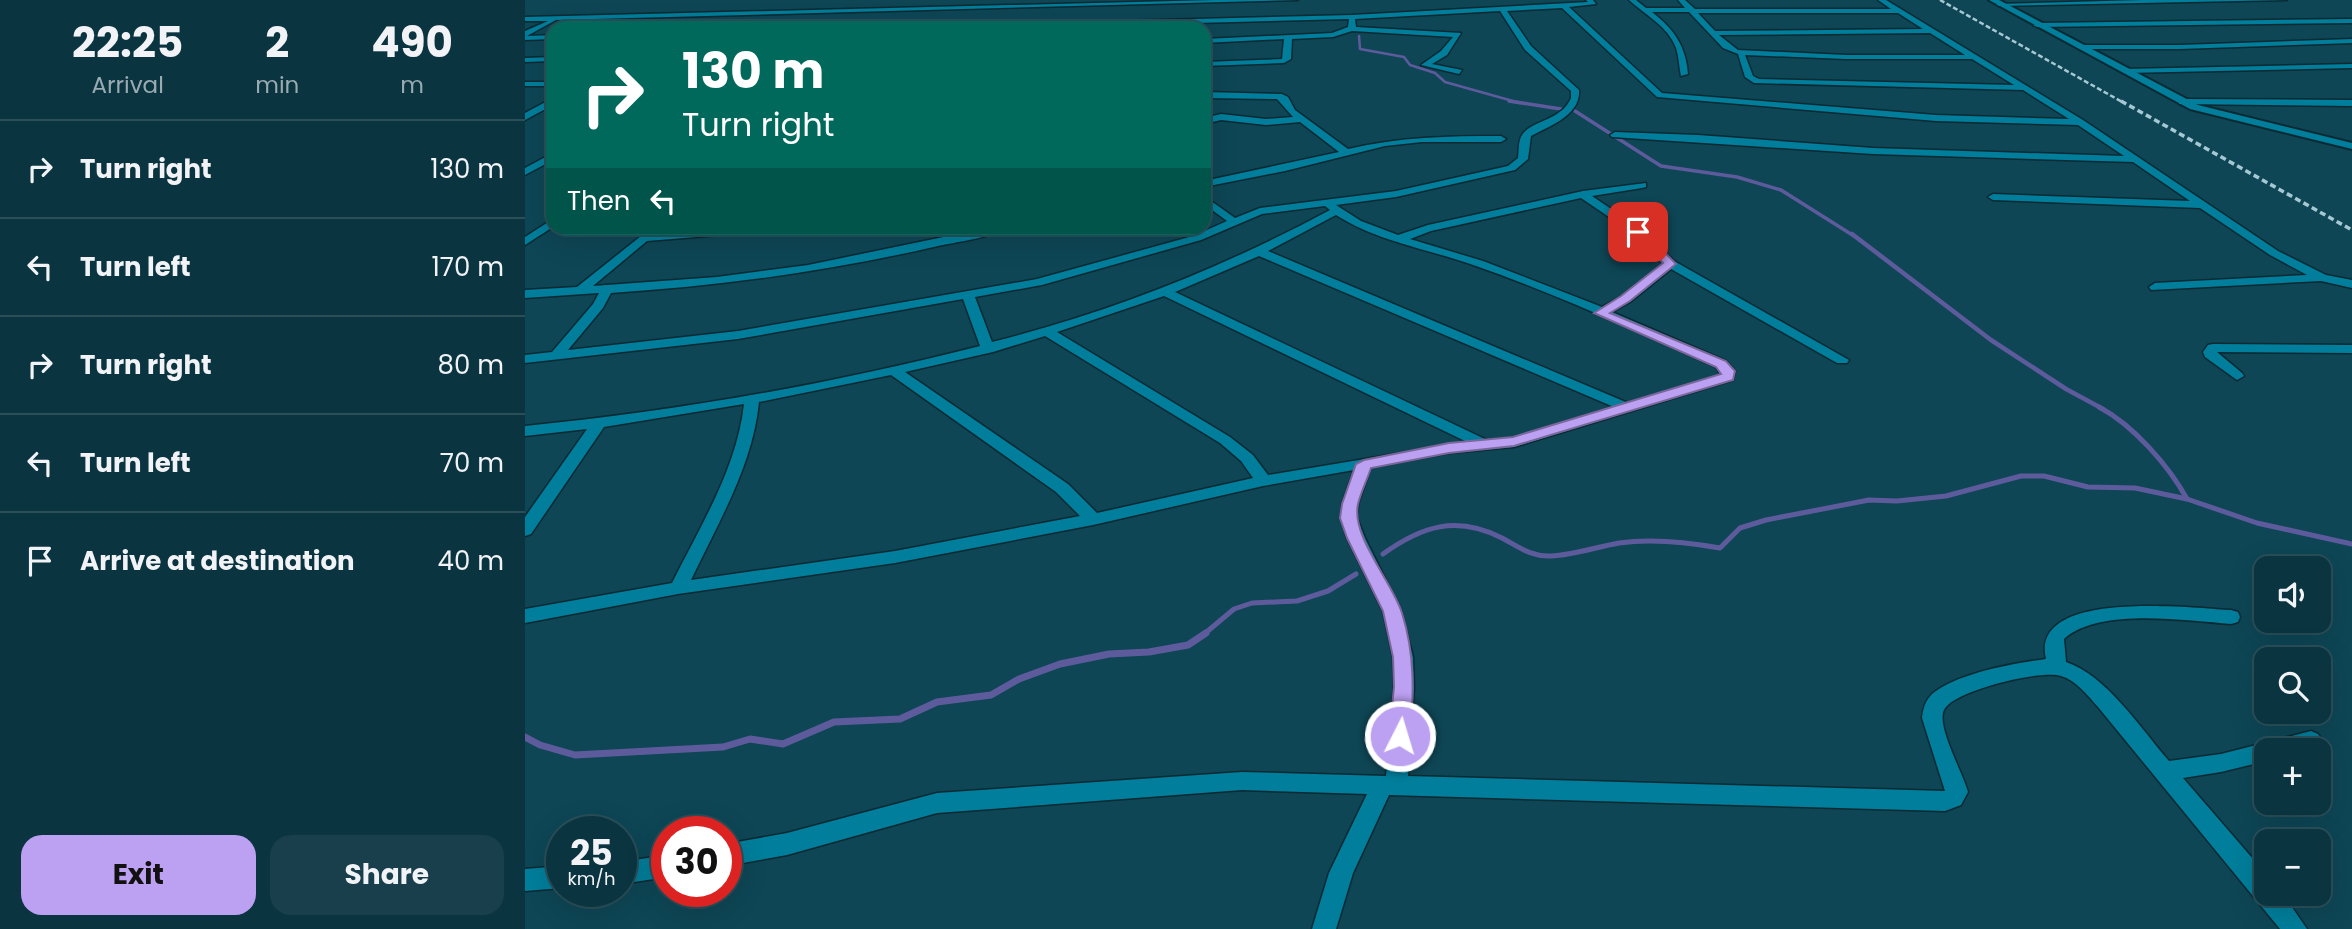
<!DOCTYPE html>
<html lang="en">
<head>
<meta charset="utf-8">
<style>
  body { margin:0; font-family:Poppins,sans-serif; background:#183f4b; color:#f1f3f6; height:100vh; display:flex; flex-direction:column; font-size:26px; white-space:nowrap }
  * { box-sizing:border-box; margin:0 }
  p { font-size:23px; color:#99aab1 }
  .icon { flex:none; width:38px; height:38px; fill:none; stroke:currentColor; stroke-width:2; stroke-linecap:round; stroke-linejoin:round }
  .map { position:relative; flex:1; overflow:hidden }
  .panel { display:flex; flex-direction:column; background:#0a3440; width:525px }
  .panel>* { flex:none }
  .guide { position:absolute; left:21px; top:21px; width:665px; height:214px; border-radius:21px; box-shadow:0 7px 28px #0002,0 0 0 2px #2a4f59; background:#00695c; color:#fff; overflow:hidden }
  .tools { position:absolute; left:1729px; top:556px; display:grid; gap:14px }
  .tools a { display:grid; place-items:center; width:77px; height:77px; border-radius:14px; background:#0a3440; box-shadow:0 7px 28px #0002,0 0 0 2px #2a4f59; font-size:35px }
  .speed { position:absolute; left:21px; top:816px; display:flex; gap:14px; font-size:35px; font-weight:700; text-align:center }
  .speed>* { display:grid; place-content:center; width:91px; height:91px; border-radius:50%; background:#0a3440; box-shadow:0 7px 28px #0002,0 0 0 2px #2a4f59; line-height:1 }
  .speed small { font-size:18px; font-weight:400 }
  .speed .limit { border:10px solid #d22; background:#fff; color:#111 }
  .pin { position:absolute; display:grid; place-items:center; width:60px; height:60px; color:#fff; margin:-30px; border-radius:14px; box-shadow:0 4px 10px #0006 }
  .me { position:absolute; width:77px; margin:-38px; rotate:5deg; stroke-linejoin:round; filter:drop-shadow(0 0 5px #0008) }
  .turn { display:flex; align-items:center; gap:24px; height:147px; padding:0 21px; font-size:32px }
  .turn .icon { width:91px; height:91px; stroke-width:2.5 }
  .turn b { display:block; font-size:49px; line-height:60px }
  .then { display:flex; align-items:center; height:66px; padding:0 21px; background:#0003; gap:14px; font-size:26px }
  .eta { display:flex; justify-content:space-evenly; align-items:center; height:119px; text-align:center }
  .eta b { font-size:42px; font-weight:700; line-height:49px }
  .primary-button { display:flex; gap:14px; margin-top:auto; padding:14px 21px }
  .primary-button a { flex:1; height:80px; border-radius:21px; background:#bca0f2; color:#111; font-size:28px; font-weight:700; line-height:80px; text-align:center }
  .primary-button a+a { background:#183f4b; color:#f1f3f6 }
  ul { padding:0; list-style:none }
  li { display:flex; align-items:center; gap:21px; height:98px; padding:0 21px; border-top:2px solid #2a4f59 }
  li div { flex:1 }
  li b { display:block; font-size:26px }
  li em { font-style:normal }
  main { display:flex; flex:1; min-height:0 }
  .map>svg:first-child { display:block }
</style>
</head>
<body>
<main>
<section class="panel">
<div class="eta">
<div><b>22:25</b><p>Arrival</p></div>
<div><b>2</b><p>min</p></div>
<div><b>490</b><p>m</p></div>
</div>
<ul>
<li><svg class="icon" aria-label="right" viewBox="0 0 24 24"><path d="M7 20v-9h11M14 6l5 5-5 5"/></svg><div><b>Turn right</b></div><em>130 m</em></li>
<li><svg class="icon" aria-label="left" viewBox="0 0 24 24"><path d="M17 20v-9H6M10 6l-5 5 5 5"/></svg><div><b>Turn left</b></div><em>170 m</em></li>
<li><svg class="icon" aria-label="right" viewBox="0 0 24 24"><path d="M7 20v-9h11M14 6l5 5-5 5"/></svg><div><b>Turn right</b></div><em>80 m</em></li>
<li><svg class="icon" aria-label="left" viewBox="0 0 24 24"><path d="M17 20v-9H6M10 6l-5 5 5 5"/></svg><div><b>Turn left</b></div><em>70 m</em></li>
<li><svg class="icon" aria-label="arrive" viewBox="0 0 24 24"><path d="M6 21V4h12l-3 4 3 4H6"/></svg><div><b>Arrive at destination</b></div><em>40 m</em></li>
</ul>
<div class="primary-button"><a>Exit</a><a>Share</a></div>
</section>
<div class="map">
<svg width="1827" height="929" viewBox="0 0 1827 929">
  <rect width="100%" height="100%" fill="#0e4655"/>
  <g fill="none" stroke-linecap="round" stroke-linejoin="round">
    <polyline stroke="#5e5b9c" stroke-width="2.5" points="834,36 835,49 879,57 885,65 910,73 920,82 995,103"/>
    <g stroke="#5e5b9c" stroke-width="3.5">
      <polyline points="984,101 1036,109"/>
      <polyline points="1050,111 1136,166 1212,177 1256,190 1329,236"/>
    </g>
    <polyline stroke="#5e5b9c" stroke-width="4.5" points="1327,234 1466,340 1541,389 1578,409"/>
    <g stroke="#5e5b9c" stroke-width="5">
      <path d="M1574,407C1608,425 1644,466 1662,499"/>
      <path d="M858,554C897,526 931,515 977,538C994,547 1006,557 1026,556C1049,555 1071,547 1094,543C1128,538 1162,542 1195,548L1215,528L1241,520L1344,500L1372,501L1421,496L1496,476H1519L1563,487L1610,488L1662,499L1732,523L1827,544"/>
      <polyline points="678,635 709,609 727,603 772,601 803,591 831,574"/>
    </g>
    <polyline stroke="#5e5b9c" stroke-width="7" points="0,737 15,745 50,755 198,747 225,739 258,744 309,722 375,719 412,702 466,695 494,679 535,664 584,654 624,652 663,645 681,633"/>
    <g stroke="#0a2a33" stroke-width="3">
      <g id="minor">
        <polygon points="689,0 773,0 31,20 2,36 28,35 28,39 0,40 0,31 23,21 0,21 0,17"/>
        <path d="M1061,0H1068L1071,4L1044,7L1137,93L1411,115L1544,119L1498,90L1229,83L1220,77L1213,54L1198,48L1164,12H1127C1149,29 1161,46 1163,74L1156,76C1154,67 1154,57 1151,48C1143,26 1120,15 1104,0H1111L1121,8H1160L1153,0H1160L1170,9H1366L1353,0H1361L1558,120L1753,251L1801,275L1827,280V288L1796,281L1626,290L1624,287L1630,283L1782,275L1745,255L1675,208L1468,200L1463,197L1468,194L1665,201L1608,162L1348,154L1087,137L1085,135L1090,132L1173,135L1348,148L1599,156L1553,125L1411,121L1132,97L1037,8L982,11L1006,46L1054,90C1056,115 1025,126 1006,136L1003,159L990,170L871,197L811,205L836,221L873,235L903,225L1058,191L1121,183V187L1117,188L1067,196L1117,230L1149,261L1324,360L1322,363H1312L1146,269L1105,302L1087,312L1201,361L1210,371L1208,380L989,447L924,453L846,467L833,504L832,518L840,538L876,611L888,657L889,687L883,776L1420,791L1397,718C1398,709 1400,701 1407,694C1432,673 1489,663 1521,659C1504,588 1667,608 1706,610L1713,612L1715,617L1713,622L1706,624C1662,621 1574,607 1539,639L1541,662C1581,675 1617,730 1644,761L1696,754L1786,731L1793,734L1797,740L1793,746L1779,751H1741V761L1696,772L1658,778L1741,874V894H1758L1782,929H1755L1573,707C1563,696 1551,680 1536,676C1517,669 1427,691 1419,710C1411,726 1438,773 1443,792L1436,805L1420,811L864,795L828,873L811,929H787L804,873L842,794L717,790L412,813L262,855L201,866V844L262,833L412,793L717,772L861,776L869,687L868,657L858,611L822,538L816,518L817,504L829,470L738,486L568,525L370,563L153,594L0,623V609L147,583C175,527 212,468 219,404L79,427L6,534L0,536V517L62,429L0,436V426C153,411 306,384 455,346L438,299L213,339L0,363V355L27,352L68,304L74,293L0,298V290L52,287L126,228H133L135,230L131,234L210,228H251L245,231L122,241L68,286L192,277L283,265L462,228H480C466,238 431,242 413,246C305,271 197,286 86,293L78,308L43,350L213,331L512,279L668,236L702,221L679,204V196L710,218L735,208L871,191L983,166L993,158C994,151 993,141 997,135C1007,120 1036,121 1046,98V91L1000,50L975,11L830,19L831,27L936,33L922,55L907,64L937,70L934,74L896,65L916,51L928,37L827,31L808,37L767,39L766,59L759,63L679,66V62L757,59L759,39L679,43V39L807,33L823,27L824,19L485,28L400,26L827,15L1063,2ZM1173,13H1373L1398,29L1190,31ZM1405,33L1440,55H1321L1213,50L1194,35ZM1220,55L1321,59H1447L1489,85L1234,79L1228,76ZM1056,198L1109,234L1138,264L1097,296L1077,307L958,261L885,239L906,231ZM800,206L805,210C697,268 586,312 467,342L450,297L517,285L676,240L737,214ZM811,215C853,242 904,249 951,266C1034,295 1111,331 1191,367L1196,375L1103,403L743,251ZM734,256L1089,407L988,438L962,440L650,292ZM639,296L942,442L743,475L728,455L705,437L532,332ZM520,336L695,443L716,461L728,478L572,513L543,484L380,372L468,352ZM366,375L531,492L555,516L370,551L166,580C193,523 228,465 234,402Z"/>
        <polygon points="1617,0 1762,0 1474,6 1471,4"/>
        <polygon points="1827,19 1827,23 1512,27 1508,25 1512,23"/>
        <polygon points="1827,39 1827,43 1655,49 1555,49 1551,47 1555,45 1655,45"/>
        <polygon points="28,57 28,61 0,62 0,58"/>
        <polygon points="1827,64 1827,68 1600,73 1596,71 1600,69"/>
        <rect x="0" y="82" width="28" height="4"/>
        <path d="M679,92L757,94L763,97L770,110L823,149C874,137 923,136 976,136L981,139L976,142H897L860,146L760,171L679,187V181L814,152L775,122L741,125L696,120L679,124V118L696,114L741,119L768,117L752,99L679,98Z"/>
        <polygon points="28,98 28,105 0,120 0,113"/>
        <polygon points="1657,99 1827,100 1827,106 1654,104 1654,100"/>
        <polygon points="28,153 28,160 0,175 0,168"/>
        <polygon points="28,219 28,227 0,245 0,237"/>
        <polygon points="1688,344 1827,345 1827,353 1692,352 1717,373 1719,376 1712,380 1680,357 1678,352 1683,345"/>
        <polygon points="142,855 142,877 96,884 96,862"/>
        <polygon points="37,866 37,888 0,891 0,869"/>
      </g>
    </g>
    <g stroke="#0a2a33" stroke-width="4">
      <polygon id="tertiary" points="1464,0 1474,0 1673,105 1827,143 1827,149 1665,109"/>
    </g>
    <use href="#minor" fill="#007e9b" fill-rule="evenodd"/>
    <use href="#tertiary" fill="#007e9b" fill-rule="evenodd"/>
    <polyline stroke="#a6c8d3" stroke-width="2.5" stroke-dasharray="5 2.5" stroke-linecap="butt" points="1415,0 1599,103"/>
    <polyline stroke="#a6c8d3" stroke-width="3.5" stroke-dasharray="6 3.5" stroke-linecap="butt" points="1596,101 1827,230"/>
  </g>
  <path fill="#bca0f2" stroke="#7a689d" stroke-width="2" d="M1109,229H1117L1151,264L1105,301L1085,313L1201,361L1210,371L1208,380L989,446L924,453L846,468C842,480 836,492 833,504C826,537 867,581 877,613C890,654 889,694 885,736L882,742L875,745L867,742L864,736L869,687L868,657L858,611L822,538L815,518L817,504L831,464L839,460L924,443L988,437L1196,374L1191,367L1069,313L1096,296L1138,263L1109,234Z"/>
</svg>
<div class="tools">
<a><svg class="icon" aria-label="sound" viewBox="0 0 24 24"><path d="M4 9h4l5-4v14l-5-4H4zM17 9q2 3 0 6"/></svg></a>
<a><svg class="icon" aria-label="search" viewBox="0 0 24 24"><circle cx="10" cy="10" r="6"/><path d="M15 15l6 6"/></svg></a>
<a>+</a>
<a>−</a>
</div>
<div class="speed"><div>25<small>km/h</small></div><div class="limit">30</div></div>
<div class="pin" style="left:1113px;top:232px;background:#d93025"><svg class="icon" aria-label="arrive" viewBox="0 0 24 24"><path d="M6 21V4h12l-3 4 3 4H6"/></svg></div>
<svg class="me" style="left:875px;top:736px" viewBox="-20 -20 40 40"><circle r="17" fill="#bca0f2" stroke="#fff" stroke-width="3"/><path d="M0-11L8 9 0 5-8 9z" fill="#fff"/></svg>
<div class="guide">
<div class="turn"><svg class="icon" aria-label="right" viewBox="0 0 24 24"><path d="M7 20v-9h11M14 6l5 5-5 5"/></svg><div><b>130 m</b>Turn right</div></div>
<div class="then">Then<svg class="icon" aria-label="left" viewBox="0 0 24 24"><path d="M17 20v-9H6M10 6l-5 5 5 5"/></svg></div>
</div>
</div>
</main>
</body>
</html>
